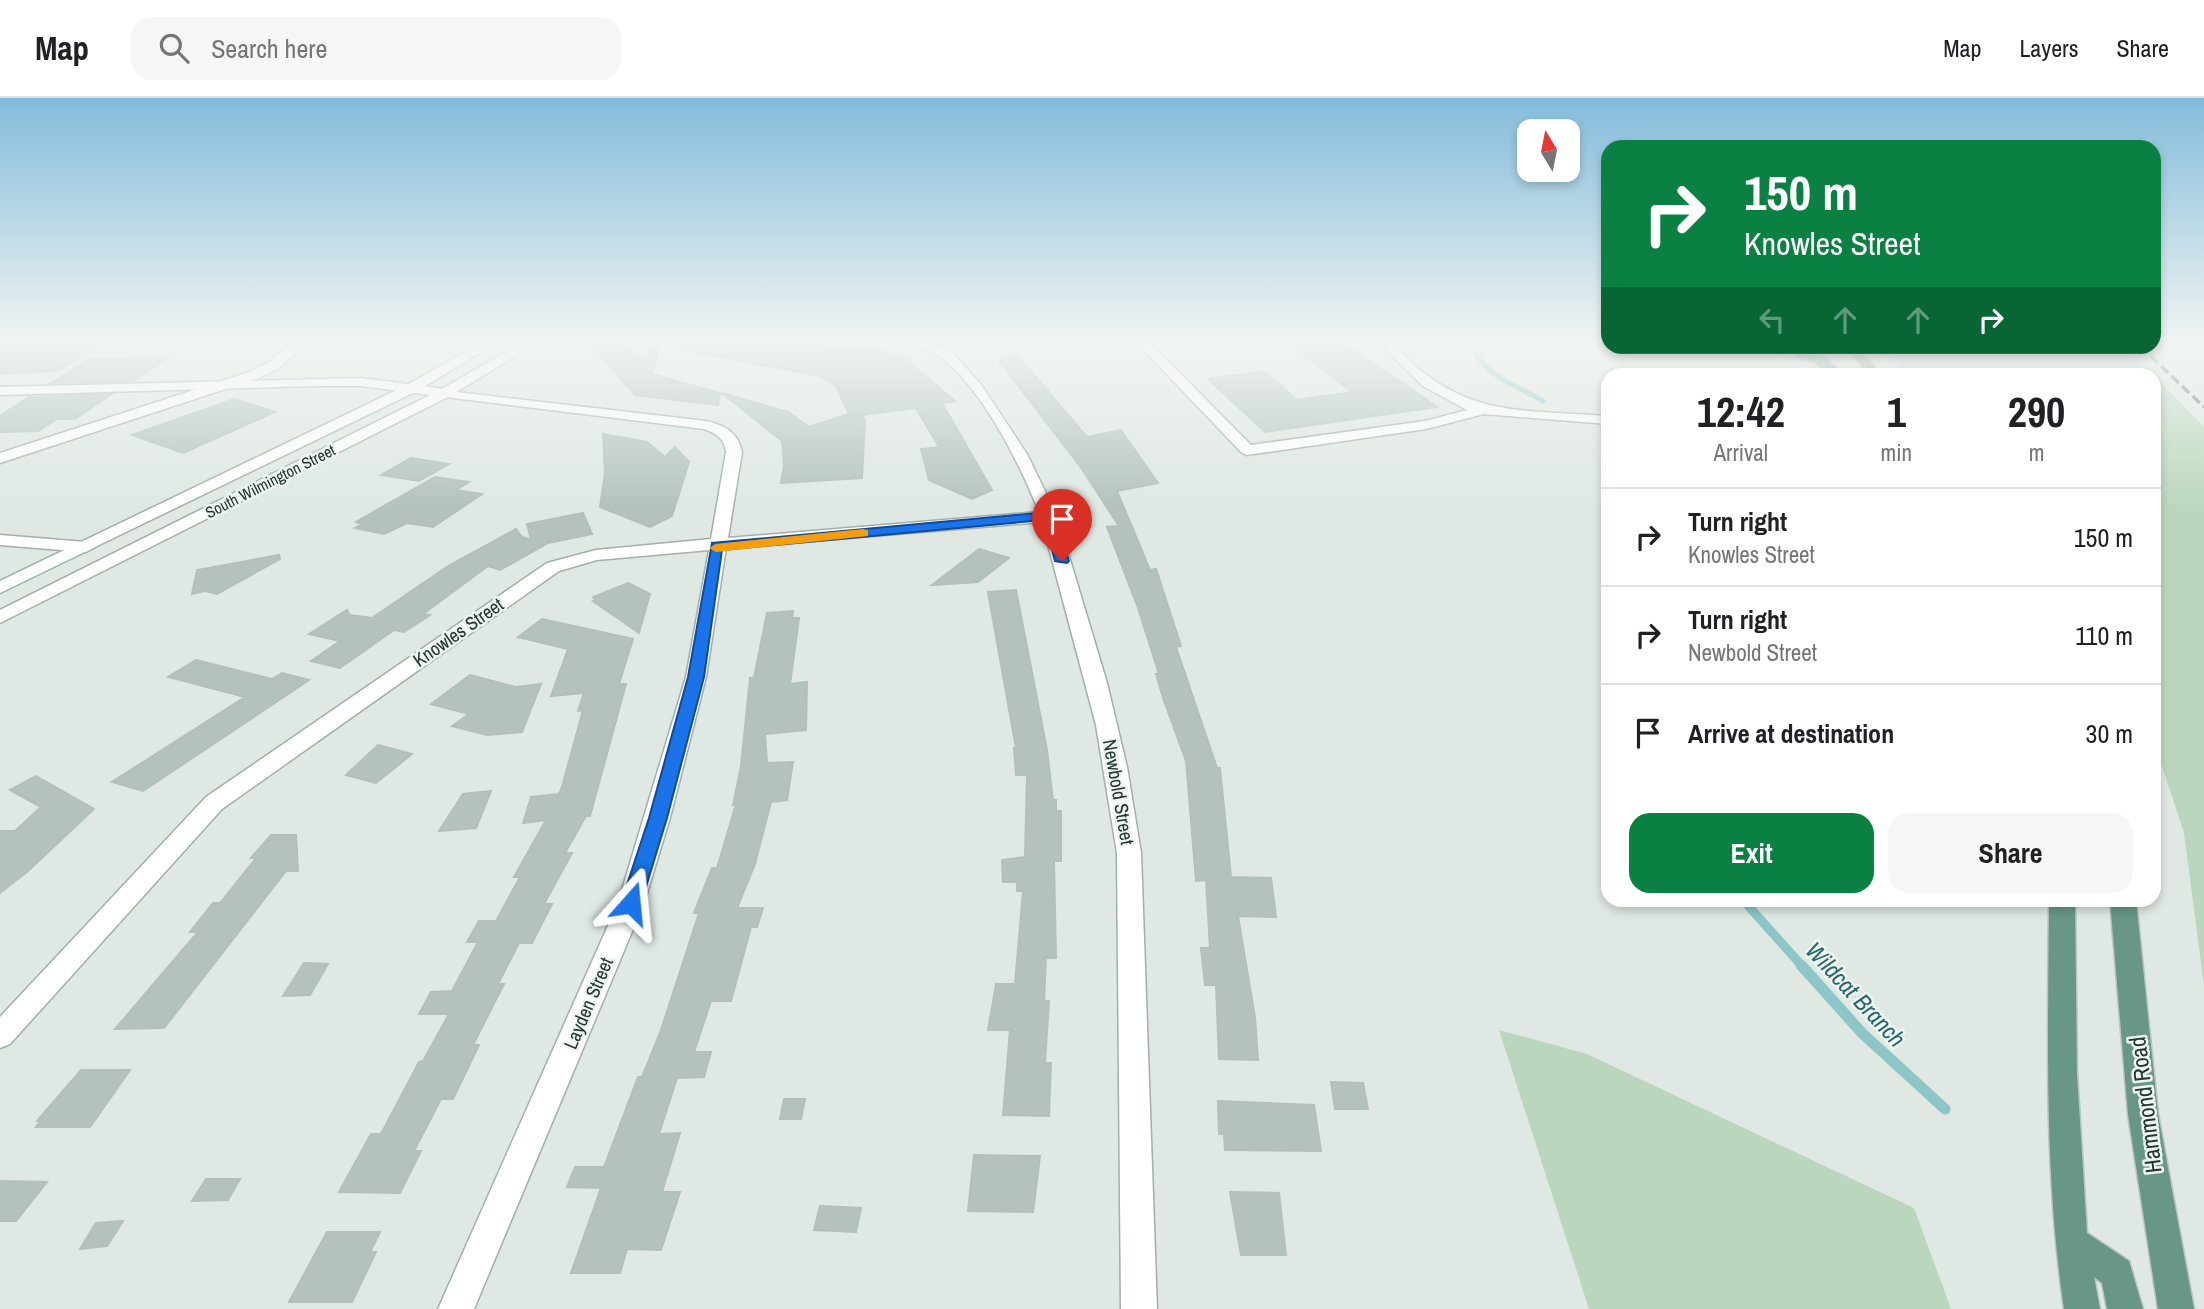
<!DOCTYPE html>
<html lang="en">
<head>
<meta charset="utf-8">
<style>
  body { margin:0; font-family:"Archivo Narrow",sans-serif; background:#f6f6f6; color:#202124; height:100vh; display:flex; flex-direction:column; font-size:26px; white-space:nowrap }
  * { box-sizing:border-box; margin:0 }
  p { font-size:23px; color:#757577 }
  .icon { flex:none; width:38px; height:38px; fill:none; stroke:currentColor; stroke-width:2; stroke-linecap:round; stroke-linejoin:round }
  .map { position:relative; flex:1; overflow:hidden }
  .details { position:absolute; left:1601px; top:270px; width:560px; height:539px; display:flex; flex-direction:column; background:#fff; border-radius:21px; box-shadow:0 4px 10px #0003 }
  .details>* { flex:none }
  .guide { position:absolute; left:1601px; top:42px; width:560px; height:214px; border-radius:21px; box-shadow:0 4px 10px #0003; background:#0b8043; color:#fff; overflow:hidden }
  .needle { width:46px; rotate:350deg }
  .fabs { position:absolute; left:1517px; top:21px; display:grid; gap:14px }
  .fabs a { display:grid; place-items:center; width:63px; height:63px; border-radius:14px; background:#fff; box-shadow:0 4px 10px #0003; font-size:35px }
  .pin { position:absolute; display:grid; place-items:center; width:60px; height:60px; color:#fff; margin:-72px -30px; border-radius:50% 50% 50% 0; rotate:-45deg; box-shadow:0 0 7px #0007 }
  .pin .icon { rotate:45deg }
  .me { position:absolute; width:77px; margin:-38px; rotate:18deg; stroke-linejoin:round; filter:drop-shadow(0 0 5px #0008) }
  .turn { display:flex; align-items:center; gap:24px; height:147px; padding:0 28px; font-size:32px }
  .turn .icon { width:91px; height:91px; stroke-width:2.5 }
  .turn b { display:block; font-size:49px; line-height:60px }
  .lanes { display:flex; align-items:center; height:66px; padding:0 28px; background:#0003; justify-content:center; gap:35px; direction:ltr }
  .lanes .off { opacity:.35 }
  .eta { display:flex; justify-content:space-evenly; align-items:center; height:119px; text-align:center }
  .eta b { font-size:42px; font-weight:700; line-height:49px }
  .cta { display:flex; gap:14px; margin-top:auto; padding:14px 28px }
  .cta a { flex:1; height:80px; border-radius:21px; background:#0b8043; color:#fff; font-size:28px; font-weight:700; line-height:80px; text-align:center }
  .cta a+a { background:#f6f6f6; color:#202124 }
  ul { padding:0; list-style:none }
  li { display:flex; align-items:center; gap:21px; height:98px; padding:0 28px; border-top:2px solid #e0e0e0 }
  li div { flex:1 }
  li b { display:block; font-size:26px }
  li em { font-style:normal }
  header { display:flex; align-items:center; gap:42px; box-sizing:border-box; height:98px; padding:0 35px; background:#fff; border-bottom:2px solid #e0e0e0 }
  header strong { font-size:33px }
  nav { display:flex; gap:38px; margin-inline-start:auto; font-size:24px }
  .search { width:490px; height:63px; background:#f6f6f6; display:flex; align-items:center; gap:18px; box-sizing:border-box; padding:0 24px; border-radius:21px; color:#757577; font-size:26px }
  .map>svg:first-child { display:block }
</style>
</head>
<body>
<header>
<strong>Map</strong>
<div class="search"><svg class="icon" aria-label="search" viewBox="0 0 24 24"><circle cx="10" cy="10" r="6"/><path d="M15 15l6 6"/></svg>Search here</div>
<nav><a>Map</a><a>Layers</a><a>Share</a></nav>
</header>
<div class="map">
<svg width="2204" height="1211" viewBox="0 0 2204 1211">
  <rect width="100%" height="100%" fill="#dfe8e2"/>
  <g fill="#bad7bd">
    <polygon points="1880,249 2127,249 2204,329 2204,888 2184,735 2154,644 2154,276 1906,276"/>
    <polygon points="1499,932 1587,956 1914,1110 1951,1211 1589,1211"/>
  </g>
  <g fill="none" stroke-linecap="round" stroke-linejoin="round">
    <g stroke="#8cc6c7" stroke-width="5">
      <path d="M1470,241C1479,277 1514,286 1543,303"/>
      <polyline points="1605,342 1608,345"/>
    </g>
    <polyline stroke="#8cc6c7" stroke-width="9" points="1743,802 1803,869"/>
    <polyline stroke="#8cc6c7" stroke-width="11" points="1801,867 1862,935 1945,1011"/>
  </g>
  <g fill="#b4c2bb" stroke="#b2c0b8" stroke-width="2">
    <polygon points="56,241 113,241 57,273 0,276 0,247 31,247"/>
    <polygon points="623,241 641,260 661,241 652,276 720,295 718,307 635,297 592,248"/>
    <polygon points="685,241 866,249 901,257 955,303 942,305 992,392 972,401 929,382 921,351 939,349 916,310 862,317 865,323 862,380 781,385 784,367 782,343 722,295 788,314 809,329 849,316 836,288 819,278 683,252"/>
    <polygon points="1289,241 1339,241 1437,309 1265,334 1208,281 1264,273 1297,302 1352,294 1297,252 1303,251"/>
    <polygon points="1014,253 1087,339 1121,332 1158,385 1117,393 1150,472 1156,471 1181,548 1176,549 1217,670 1220,670 1231,779 1271,780 1276,819 1238,818 1255,919 1258,962 1219,961 1216,887 1205,887 1201,850 1210,850 1206,782 1196,783 1186,663 1163,600 1156,576 1159,576 1138,510 1107,429 1119,428 1082,371 1000,264"/>
    <polygon points="170,259 133,283 51,285 89,261"/>
    <polygon points="112,296 75,321 57,321 38,333 0,334 0,318 29,299"/>
    <polygon points="234,301 275,314 183,355 132,337"/>
    <polygon points="603,336 647,344 665,359 675,349 689,364 672,418 650,429 600,409 605,375"/>
    <polygon points="411,360 449,366 419,383 381,377"/>
    <polygon points="435,379 469,384 456,392 482,396 433,429 407,425 384,436 355,430 362,426 356,424"/>
    <polygon points="583,415 592,436 548,445 500,472 488,468 423,516 430,517 404,534 394,532 340,570 311,563 340,543 309,536 347,512 350,517 372,520 448,468 516,431 522,439 531,442 527,426"/>
    <polygon points="979,451 1009,460 978,484 932,487"/>
    <polygon points="279,457 280,461 217,496 205,493 192,496 197,472"/>
    <polygon points="628,485 650,496 639,535 593,503 596,502 593,499"/>
    <polygon points="1016,492 1047,652 1053,702 1056,702 1056,713 1061,713 1061,763 1054,763 1056,860 1046,860 1044,903 1049,903 1045,965 1051,965 1049,1018 1003,1017 1010,932 988,932 996,886 1015,886 1023,793 1017,793 1017,784 1003,784 1002,762 1025,759 1027,677 1016,677 1014,650 1016,650 988,494"/>
    <polygon points="793,513 792,520 799,520 790,586 807,584 806,632 765,636 767,665 793,664 787,702 771,704 755,766 737,810 763,810 757,829 751,829 731,903 711,903 694,954 711,954 704,979 677,980 659,1036 680,1035 662,1094 680,1094 661,1152 627,1151 620,1175 571,1175 601,1090 567,1089 575,1069 604,1069 638,979 642,979 661,932 699,815 694,815 712,770 717,770 736,706 733,707 741,668 750,580 754,580 767,515"/>
    <polygon points="542,521 633,541 619,586 626,586 590,718 586,718 565,755 572,755 544,806 552,806 532,845 519,845 498,886 504,886 473,947 479,947 453,1001 441,1001 414,1053 421,1053 400,1095 339,1094 371,1036 381,1036 419,964 423,963 449,916 419,916 431,894 452,893 478,844 467,844 479,823 496,823 520,779 514,779 546,722 523,725 531,699 559,696 562,689 583,612 578,613 584,595 551,598 568,551 518,539"/>
    <polygon points="196,562 272,581 282,575 309,582 143,693 112,684 245,599 168,579"/>
    <polygon points="470,577 516,589 541,586 522,634 487,637 452,628 469,616 431,606"/>
    <polygon points="378,647 412,656 376,685 346,677"/>
    <polygon points="36,678 94,711 28,773 0,795 0,733 15,733 41,709 10,692"/>
    <polygon points="491,693 476,730 439,733 463,696"/>
    <polygon points="271,737 296,737 298,773 286,773 164,930 115,931 198,834 190,834 213,805 220,805 256,760 251,760"/>
    <polygon points="304,865 328,866 310,897 283,898"/>
    <polygon points="81,972 130,972 90,1029 36,1029 40,1023 37,1023"/>
    <polygon points="1331,984 1363,985 1368,1011 1335,1011"/>
    <polygon points="784,1001 805,1001 801,1021 780,1021"/>
    <polygon points="1218,1003 1314,1007 1321,1053 1225,1052 1224,1036 1219,1036"/>
    <polygon points="974,1057 1040,1058 1033,1114 968,1113"/>
    <polygon points="206,1081 240,1081 228,1102 192,1103"/>
    <polygon points="0,1083 47,1084 16,1123 0,1123"/>
    <polygon points="1230,1094 1279,1095 1286,1157 1241,1157"/>
    <polygon points="820,1108 861,1110 856,1134 814,1132"/>
    <polygon points="123,1123 107,1148 80,1151 96,1125"/>
    <polygon points="327,1134 380,1134 370,1154 376,1154 352,1204 289,1204"/>
  </g>
  <g fill="none" stroke-linecap="round" stroke-linejoin="round">
    <g stroke="#a3afa8" stroke-width="3">
      <g id="minor">
        <polygon points="297,241 311,241 279,270 259,280 0,365 0,355 249,274 269,264"/>
        <path d="M904,241H922L954,256L982,288L1027,356L1057,418L1107,585L1127,669L1141,755L1157,1211H1121L1117,755L1096,627L1042,424L726,450L706,579L670,720L644,805L474,1211H438L618,805L686,579L709,452L597,462L559,473L222,711L10,946L0,950V919L206,699L547,465L596,452L711,441L726,354C724,340 717,336 704,331L445,299L438,295L440,292L706,323C724,327 738,334 742,354L728,440L1039,414C1019,364 984,294 942,260C931,250 914,250 904,241Z"/>
        <path d="M1133,241H1146L1251,347L1425,323L1467,312L1423,288L1375,241H1388C1459,320 1511,311 1608,318V326L1484,316L1426,331L1247,357L1242,355Z"/>
        <polygon points="0,437 86,444 95,449 86,454 0,447"/>
      </g>
    </g>
    <g stroke="#a3afa8" stroke-width="3">
      <polygon id="tertiary" points="361,280 445,291 452,295 445,299 361,288 315,288 0,297 0,289"/>
    </g>
    <g stroke="#9fb2a8" stroke-width="3">
      <g id="secondary">
        <polygon points="488,241 503,241 417,293 0,495 0,483 407,287"/>
        <polygon points="528,241 543,241 450,298 0,525 0,512 440,292"/>
      </g>
    </g>
    <g stroke="#bdc3c0" stroke-width="3">
      <g id="primary">
        <polygon points="1844,248 1857,248 1881,276 1868,276"/>
        <polygon points="1799,251 1825,259 1843,276 1829,276 1815,265 1794,258 1794,252"/>
        <path d="M2049,802H2075L2077,976L2087,1135L2129,1163L2143,1211H2107L2102,1185L2094,1179L2100,1211H2064C2044,1076 2048,939 2049,802Z"/>
        <polygon points="2110,802 2136,802 2158,1016 2194,1211 2158,1211 2128,1016"/>
      </g>
    </g>
    <use href="#minor" fill="#fff" fill-rule="evenodd"/>
    <use href="#tertiary" fill="#fff" fill-rule="evenodd"/>
    <use href="#secondary" fill="#fff" fill-rule="evenodd"/>
    <use href="#primary" fill="#689885" fill-rule="evenodd"/>
    <polyline stroke="#5c7169" stroke-width="3.5" stroke-dasharray="10 4.5" stroke-linecap="butt" points="2140,248 2204,309"/>
  </g>
  <linearGradient id="sky" x2="0" y2="1"><stop stop-color="#83bbdb"/><stop offset="0.59" stop-color="#f1f5f2"/><stop offset="1" stop-color="#f1f5f2" stop-opacity="0"/></linearGradient>
  <rect width="2204" height="411" fill="url(#sky)"/>
  <polygon fill="#1a73e8" stroke="#114b97" stroke-width="2" points="1049,414 1055,418 1069,463 1067,465 1055,463 1044,422 722,452 704,579 667,720 641,805 638,810 624,810 621,805 649,720 688,579 712,445"/>
  <polygon fill="#f59e0b" points="863,431 868,432 868,438 716,454 709,450 716,446"/>
  <g text-anchor="middle" dominant-baseline="central" stroke-width="5" stroke-linejoin="round" paint-order="stroke">
    <g font-size="16" fill="#22362d" stroke="#eef5f1">
      <text transform="translate(270 383) rotate(-27)">South Wilmington Street</text>
    </g>
    <g font-size="19" fill="#22362d" stroke="#eef5f1">
      <text transform="translate(458 534) rotate(-35)">Knowles Street</text>
      <text transform="translate(1119 694) rotate(80)">Newbold Street</text>
      <text transform="translate(588 905) rotate(-67)">Layden Street</text>
    </g>
    <g font-size="23" fill="#22362d" stroke="#eef5f1">
      <text transform="translate(2145 1007) rotate(-97)">Hammond Road</text>
    </g>
    <g font-size="24" font-style="italic" fill="#246869" stroke="#eef5f1">
      <text transform="translate(1856 896) rotate(47)">Wildcat Branch</text>
    </g>
  </g>
</svg>
<div class="fabs">
<a><svg class="needle" viewBox="-14 -14 28 28"><path d="M0-13l5 13h-10z" fill="#e53935"/><path d="M0 13l5-13h-10z" fill="#757577"/></svg></a>
</div>
<div class="pin" style="left:1062px;top:463px;background:#d93025"><svg class="icon" aria-label="arrive" viewBox="0 0 24 24"><path d="M6 21V4h12l-3 4 3 4H6"/></svg></div>
<svg class="me" style="left:631px;top:805px" viewBox="-20 -20 40 40"><path d="M0-17L14 15 0 8-14 15z" fill="#1a73e8" stroke="#fff" stroke-width="4"/></svg>
<div class="guide">
<div class="turn"><svg class="icon" aria-label="right" viewBox="0 0 24 24"><path d="M7 20v-9h11M14 6l5 5-5 5"/></svg><div><b>150 m</b>Knowles Street</div></div>
<div class="lanes"><svg class="icon off" aria-label="left" viewBox="0 0 24 24"><path d="M17 20v-9H6M10 6l-5 5 5 5"/></svg><svg class="icon off" aria-label="ahead" viewBox="0 0 24 24"><path d="M12 20V5M6 11l6-6 6 6"/></svg><svg class="icon off" aria-label="ahead" viewBox="0 0 24 24"><path d="M12 20V5M6 11l6-6 6 6"/></svg><svg class="icon" aria-label="right" viewBox="0 0 24 24"><path d="M7 20v-9h11M14 6l5 5-5 5"/></svg></div>
</div>
<section class="details">
<div class="eta">
<div><b>12:42</b><p>Arrival</p></div>
<div><b>1</b><p>min</p></div>
<div><b>290</b><p>m</p></div>
</div>
<ul>
<li><svg class="icon" aria-label="right" viewBox="0 0 24 24"><path d="M7 20v-9h11M14 6l5 5-5 5"/></svg><div><b>Turn right</b><p>Knowles Street</p></div><em>150 m</em></li>
<li><svg class="icon" aria-label="right" viewBox="0 0 24 24"><path d="M7 20v-9h11M14 6l5 5-5 5"/></svg><div><b>Turn right</b><p>Newbold Street</p></div><em>110 m</em></li>
<li><svg class="icon" aria-label="arrive" viewBox="0 0 24 24"><path d="M6 21V4h12l-3 4 3 4H6"/></svg><div><b>Arrive at destination</b></div><em>30 m</em></li>
</ul>
<div class="cta"><a>Exit</a><a>Share</a></div>
</section>
</div>
</body>
</html>
